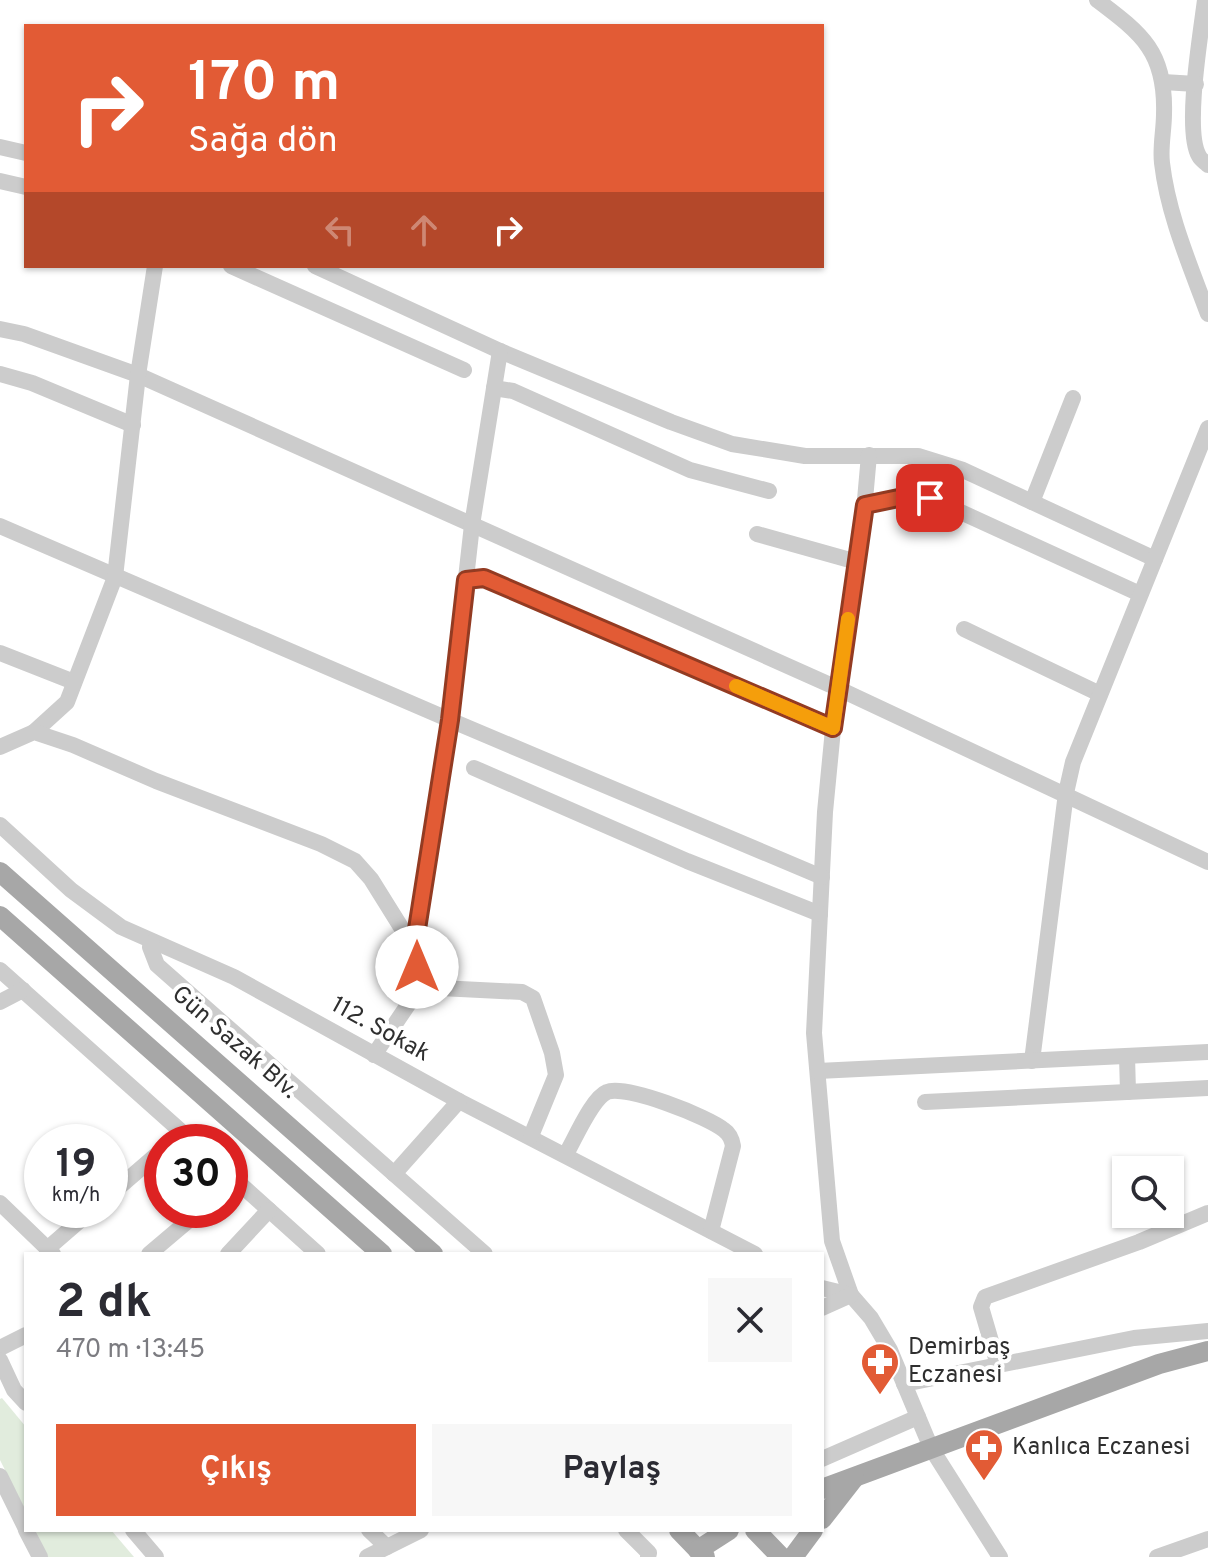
<!DOCTYPE html>
<html lang="tr">
<head>
<meta charset="utf-8">
<style>
  body { margin:0; font-family:Overpass,sans-serif; background:#f7f7f7; color:#2b2b33; height:100vh; display:flex; flex-direction:column; font-size:30px; white-space:nowrap }
  * { box-sizing:border-box; margin:0 }
  p { font-size:26px; color:#7c7c81 }
  .icon { flex:none; width:44px; height:44px; fill:none; stroke:currentColor; stroke-width:2; stroke-linecap:round; stroke-linejoin:round }
  .map { position:relative; flex:1; overflow:hidden }
  .panel { position:absolute; left:24px; top:1252px; width:800px; height:280px; display:flex; flex-direction:column; background:#fff; border-radius:0px; box-shadow:0 2px 6px #0004 }
  .panel>* { flex:none }
  .top-card { position:absolute; left:24px; top:24px; width:800px; height:244px; border-radius:0px; box-shadow:0 2px 6px #0004; background:#e25b35; color:#fff; overflow:hidden }
  .tools { position:absolute; left:1112px; top:1156px; display:grid; gap:16px }
  .tools a { display:grid; place-items:center; width:72px; height:72px; border-radius:0px; background:#fff; box-shadow:0 2px 6px #0004; font-size:40px }
  .speed { position:absolute; left:24px; top:1124px; display:flex; gap:16px; font-size:40px; font-weight:700; text-align:center }
  .speed>* { display:grid; place-content:center; width:104px; height:104px; border-radius:50%; background:#fff; box-shadow:0 2px 6px #0004; line-height:1 }
  .speed small { font-size:20px; font-weight:400 }
  .speed .limit { border:12px solid #d22; background:#fff; color:#111 }
  .pin { position:absolute; display:grid; place-items:center; width:68px; height:68px; color:#fff; margin:-34px; border-radius:16px; box-shadow:0 4px 12px #0006 }
  .me { position:absolute; width:88px; margin:-44px; rotate:0deg; stroke-linejoin:round; filter:drop-shadow(0 0 6px #0008) }
  .turn { display:flex; align-items:center; gap:28px; height:168px; padding:0 32px; font-size:36px }
  .turn .icon { width:104px; height:104px; stroke-width:2.5 }
  .turn b { display:block; font-size:56px; line-height:68px }
  .lanes { display:flex; align-items:center; height:76px; padding:0 32px; background:#0003; justify-content:center; gap:40px; direction:ltr }
  .lanes .off { opacity:.35 }
  .round { display:grid; place-items:center; flex:none; width:84px; height:84px; border-radius:0px; background:#f7f7f7 }
  .summary { display:flex; align-items:center; justify-content:space-between; height:136px; padding:0 32px }
  h1 { font-size:48px; font-weight:700; line-height:60px }
  .action { display:flex; gap:16px; margin-top:auto; padding:16px 32px }
  .action a { flex:1; height:92px; border-radius:0px; background:#e25b35; color:#fff; font-size:32px; font-weight:700; line-height:92px; text-align:center }
  .action a+a { background:#f7f7f7; color:#2b2b33 }
  .map>svg:first-child { display:block }
</style>
</head>
<body>
<div class="map">
<svg width="1208" height="1557" viewBox="0 0 1208 1557">
  <rect width="100%" height="100%" fill="#fff"/>
  <g fill="#e1ecdd">
    <polygon points="2,1398 26,1427 26,1512 0,1460 0,1399"/>
    <polygon points="35,1530 111,1530 134,1557 48,1557"/>
  </g>
  <g fill="none" stroke-linecap="round" stroke-linejoin="round">
    <g stroke="#ccc" stroke-width="16">
      <path d="M1097,0C1142,34 1166,52 1164,114C1164,130 1160,147 1162,163C1168,215 1190,265 1208,314"/>
      <path d="M1205,0C1201,32 1184,131 1199,156C1201,160 1205,162 1208,165"/>
      <polyline points="1163,82 1196,84"/>
      <polyline points="0,147 26,153"/>
      <polyline points="0,181 26,187"/>
      <polyline points="231,266 464,370"/>
      <polyline points="315,266 500,351 671,422 732,444 805,456 918,456 963,470 1155,559"/>
      <polyline points="0,329 24,334 138,375 837,688 1208,862"/>
      <polyline points="0,374 32,383 133,425"/>
      <polyline points="494,388 513,391 690,470 769,491"/>
      <polyline points="869,455 863,522 837,688 825,812 814,1033 832,1241 851,1295 871,1318 890,1350 931,1448 1000,1557"/>
      <polyline points="1032,502 1073,398"/>
      <polyline points="865,505 908,496 930,498 1140,594"/>
      <polyline points="0,526 450,720 822,877"/>
      <polyline points="757,534 857,562"/>
      <polyline points="466,580 484,578 833,728"/>
      <polyline points="964,629 1100,694"/>
      <polyline points="0,653 74,682"/>
      <polyline points="34,732 67,702 115,577 138,375 155,266"/>
      <polyline points="0,747 34,732 73,745 156,781 321,844 355,861 371,879 414,948 420,987 374,1055"/>
      <polyline points="474,768 687,861 820,914"/>
      <polyline points="0,825 71,890 121,927 234,977 459,1101 755,1254"/>
      <polyline points="152,942 150,947 157,965 485,1254"/>
      <polyline points="414,948 450,720 472,525 500,351"/>
      <polyline points="0,970 193,1142"/>
      <polyline points="420,987 522,992 533,998 552,1053 556,1075 531,1136"/>
      <polyline points="0,1002 23,990"/>
      <polyline points="1127,1056 1128,1092"/>
      <polyline points="1032,1061 1066,793 1073,762 1208,428"/>
      <polyline points="818,1071 1208,1052"/>
      <polyline points="925,1102 1208,1088"/>
      <path d="M566,1154C575,1139 592,1098 607,1092C625,1084 709,1117 724,1130C730,1134 732,1140 733,1146L711,1231"/>
      <polyline points="394,1174 459,1101"/>
      <polyline points="230,1175 318,1254"/>
      <polyline points="110,1195 162,1150"/>
      <polyline points="0,1203 53,1254"/>
      <polyline points="47,1249 92,1210"/>
      <polyline points="149,1254 201,1210"/>
      <polyline points="228,1254 269,1210"/>
      <polyline points="822,1288 851,1295"/>
      <polyline points="822,1308 851,1295"/>
      <polyline points="0,1348 26,1335"/>
      <polyline points="0,1360 14,1390 26,1403"/>
      <polyline points="998,1365 981,1307 985,1297 1139,1242 1208,1213"/>
      <polyline points="904,1384 1134,1338 1208,1331"/>
      <polyline points="822,1459 918,1417"/>
      <polyline points="0,1476 26,1529"/>
      <polyline points="26,1530 40,1557"/>
      <polyline points="133,1530 156,1557"/>
      <polyline points="369,1530 387,1547"/>
      <polyline points="626,1530 649,1553 648,1557"/>
      <polyline points="367,1557 421,1530"/>
      <polyline points="1157,1557 1208,1539"/>
    </g>
    <g stroke="#a7a7a7" stroke-width="20">
      <polyline points="0,872 433,1254"/>
      <polyline points="0,916 382,1254"/>
      <polyline points="822,1489 1159,1364 1208,1351"/>
      <polyline points="822,1519 854,1478"/>
      <polyline points="679,1530 705,1557"/>
      <polyline points="755,1530 781,1557"/>
      <polyline points="698,1550 729,1530"/>
      <polyline points="793,1557 813,1530"/>
    </g>
  </g>
  <g fill="none" stroke-linecap="round" stroke-linejoin="round">
    <g stroke="#933b22" stroke-width="20">
      <polyline id="route" points="417,967 414,948 450,720 466,580 484,578 833,728 865,505 908,496 930,498"/>
    </g>
    <use href="#route" stroke="#e25b35" stroke-width="14"/>
    <polyline stroke="#f59e0b" stroke-width="14" points="736,686 833,728 848,619"/>
  </g>
  <defs>
    <g id="pharmacy-pin" transform="scale(2)"><path d="M0 17L-7.5 6A9.5 9.5 0 1 1 7.5 6Z" fill="#e25b35" stroke="#fff"/><path d="M-2-6h4v4h4v4h-4v4h-4v-4h-4v-4h4Z" fill="#fff"/></g>
  </defs>
  <g fill-rule="evenodd">
    <use href="#pharmacy-pin" x="880" y="1362"/>
    <use href="#pharmacy-pin" x="984" y="1448"/>
  </g>
  <g text-anchor="middle" dominant-baseline="central" stroke-width="8" stroke-linejoin="round" paint-order="stroke">
    <g font-size="24" fill="#2f2f2f" stroke="#fff">
      <text transform="translate(380 1030) rotate(29)">112. Sokak</text>
      <text transform="translate(234 1043) rotate(41)">Gün Sazak Blv.</text>
    </g>
    <g font-size="24" fill="#2f2f2f" stroke="#fff" text-anchor="start">
      <text x="908" y="1348">Demirbaş<tspan x="908" dy="28">Eczanesi</tspan></text>
      <text x="1012" y="1448">Kanlıca Eczanesi</text>
    </g>
  </g>
</svg>
<div class="tools">
<a><svg class="icon" aria-label="search" viewBox="0 0 24 24"><circle cx="10" cy="10" r="6"/><path d="M15 15l6 6"/></svg></a>
</div>
<div class="speed"><div>19<small>km/h</small></div><div class="limit">30</div></div>
<div class="pin" style="left:930px;top:498px;background:#d93025"><svg class="icon" aria-label="arrive" viewBox="0 0 24 24"><path d="M6 21V4h12l-3 4 3 4H6"/></svg></div>
<svg class="me" style="left:417px;top:967px" viewBox="-20 -20 40 40"><circle r="19" fill="#fff"/><path d="M0-13L10 11 0 6-10 11z" fill="#e25b35"/></svg>
<div class="top-card">
<div class="turn"><svg class="icon" aria-label="right" viewBox="0 0 24 24"><path d="M7 20v-9h11M14 6l5 5-5 5"/></svg><div><b>170 m</b>Sağa dön</div></div>
<div class="lanes"><svg class="icon off" aria-label="left" viewBox="0 0 24 24"><path d="M17 20v-9H6M10 6l-5 5 5 5"/></svg><svg class="icon off" aria-label="ahead" viewBox="0 0 24 24"><path d="M12 20V5M6 11l6-6 6 6"/></svg><svg class="icon" aria-label="right" viewBox="0 0 24 24"><path d="M7 20v-9h11M14 6l5 5-5 5"/></svg></div>
</div>
<section class="panel">
<div class="summary"><div><h1>2 dk</h1><p>470 m · 13:45</p></div><a class="round"><svg class="icon" aria-label="close" viewBox="0 0 24 24"><path d="M6 6l12 12M18 6L6 18"/></svg></a></div>
<div class="action"><a>Çıkış</a><a>Paylaş</a></div>
</section>
</div>
</body>
</html>
